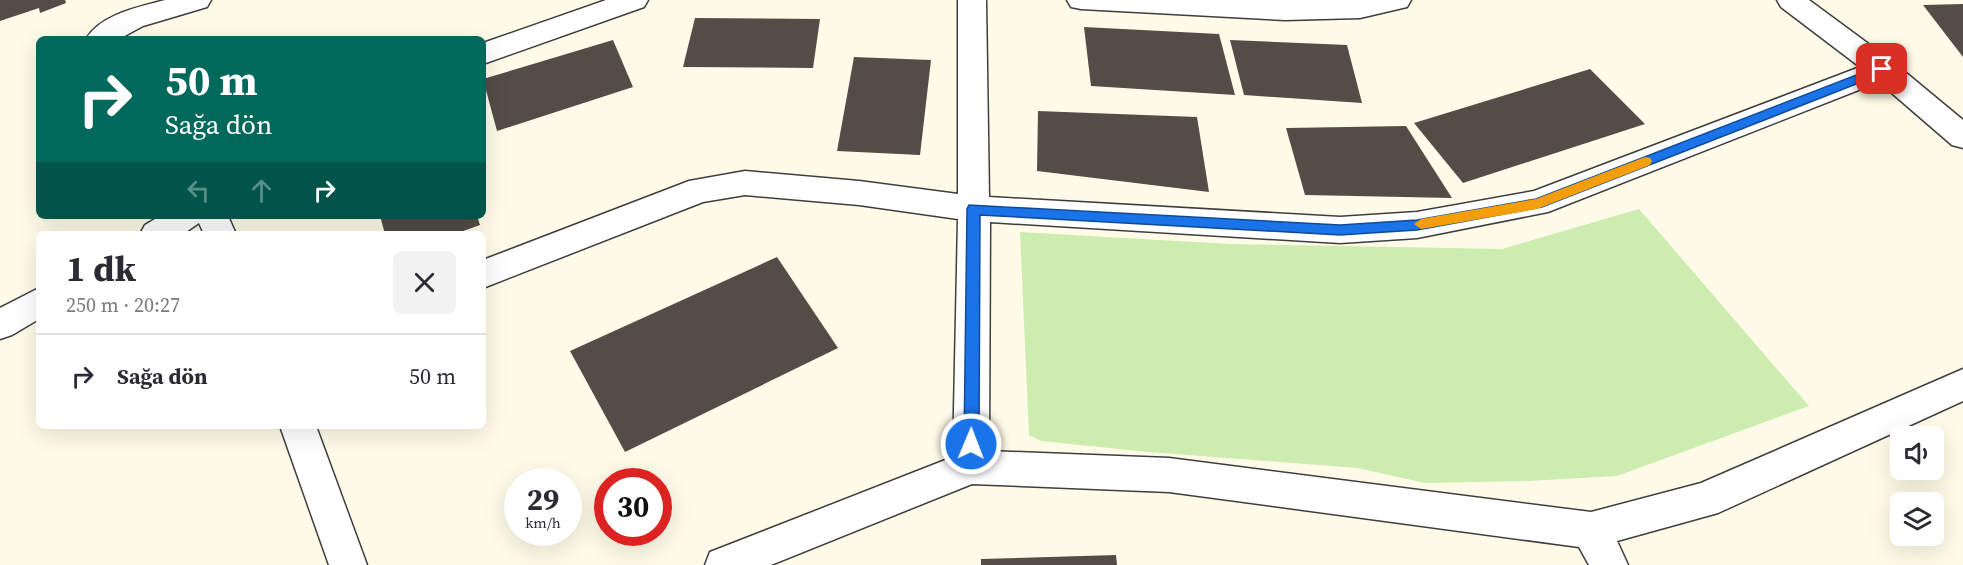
<!DOCTYPE html>
<html lang="tr">
<head>
<meta charset="utf-8">
<style>
  body { margin:0; font-family:"Source Serif 4",serif; background:#f2f2f3; color:#2b2b33; height:100vh; display:flex; flex-direction:column; font-size:22px; white-space:nowrap }
  * { box-sizing:border-box; margin:0 }
  p { font-size:20px; color:#7c7c81 }
  .icon { flex:none; width:33px; height:33px; fill:none; stroke:currentColor; stroke-width:2; stroke-linecap:round; stroke-linejoin:round }
  .map { position:relative; flex:1; overflow:hidden }
  .sheet { position:absolute; left:36px; top:231px; width:450px; height:198px; display:flex; flex-direction:column; background:#fff; border-radius:9px; box-shadow:0 6px 24px #0002 }
  .sheet>* { flex:none }
  .top-card { position:absolute; left:36px; top:36px; width:450px; height:183px; border-radius:9px; box-shadow:0 6px 24px #0002; background:#00695c; color:#fff; overflow:hidden }
  .buttons { position:absolute; left:1890px; top:426px; display:grid; gap:12px }
  .buttons a { display:grid; place-items:center; width:54px; height:54px; border-radius:9px; background:#fff; box-shadow:0 6px 24px #0002; font-size:30px }
  .speed { position:absolute; left:504px; top:468px; display:flex; gap:12px; font-size:30px; font-weight:700; text-align:center }
  .speed>* { display:grid; place-content:center; width:78px; height:78px; border-radius:50%; background:#fff; box-shadow:0 6px 24px #0002; line-height:1 }
  .speed small { font-size:15px; font-weight:400 }
  .speed .limit { border:9px solid #d22; background:#fff; color:#111 }
  .pin { position:absolute; display:grid; place-items:center; width:51px; height:51px; color:#fff; margin:-26px; border-radius:12px; box-shadow:0 3px 9px #0006 }
  .me { position:absolute; width:66px; margin:-33px; rotate:1deg; stroke-linejoin:round; filter:drop-shadow(0 0 4px #0008) }
  .turn { display:flex; align-items:center; gap:21px; height:126px; padding:0 30px; font-size:27px }
  .turn .icon { width:78px; height:78px; stroke-width:2.5 }
  .turn b { display:block; font-size:42px; line-height:51px }
  .lanes { display:flex; align-items:center; height:57px; padding:0 30px; background:#0003; justify-content:center; gap:30px; direction:ltr }
  .lanes .off { opacity:.35 }
  .round { display:grid; place-items:center; flex:none; width:63px; height:63px; border-radius:9px; background:#f2f2f3 }
  .head { display:flex; align-items:center; justify-content:space-between; height:102px; padding:0 30px }
  h1 { font-size:36px; font-weight:700; line-height:45px }
  ul { padding:0; list-style:none }
  li { display:flex; align-items:center; gap:18px; height:84px; padding:0 30px; border-top:2px solid #e1e1e2 }
  li div { flex:1 }
  li b { display:block; font-size:22px }
  li em { font-style:normal }
  .map>svg:first-child { display:block }
</style>
</head>
<body>
<div class="map">
<svg width="1963" height="565" viewBox="0 0 1963 565">
  <rect width="100%" height="100%" fill="#fffbe8"/>
  <polygon fill="#ccedaf" points="1639,209 1809,406 1617,476 1529,481 1425,483 1358,468 1148,452 1041,441 1029,435 1020,232 1230,244 1502,249"/>
  <g fill="#544c46">
    <polygon points="0,0 65,0 66,3 40,13 39,8 0,21"/>
    <polygon points="1963,4 1963,57 1923,5"/>
    <polygon points="695,18 820,19 813,68 683,67"/>
    <polygon points="1084,27 1219,34 1235,95 1091,86"/>
    <polygon points="613,40 633,87 497,131 483,79"/>
    <polygon points="1230,40 1347,45 1362,103 1244,95"/>
    <polygon points="854,57 931,60 920,155 837,151"/>
    <polygon points="1590,69 1645,124 1463,183 1414,123"/>
    <polygon points="1038,111 1197,117 1209,192 1037,171"/>
    <polygon points="1406,126 1452,198 1305,195 1286,128"/>
    <polygon points="380,216 477,216 480,225 455,234 385,234"/>
    <polygon points="777,257 838,348 625,452 570,351"/>
    <polygon points="1116,555 1117,565 981,565 981,559"/>
  </g>
  <g fill="none" stroke-linecap="round" stroke-linejoin="round">
    <g stroke="#3e3e3e" stroke-width="3">
      <g id="minor">
        <path d="M165,0H211L207,7L143,26L119,39H86C101,14 139,7 165,0Z"/>
        <polygon points="606,0 648,0 644,7 483,64 483,43"/>
        <polygon points="958,0 986,0 989,197 1340,217 1417,212 1534,191 1860,67 1781,7 1777,0 1809,0 1893,62 1963,120 1963,148 1952,145 1879,82 1548,212 1417,238 1340,243 990,222 989,451 1169,458 1591,512 1701,483 1963,369 1963,401 1718,513 1617,541 1628,565 1589,565 1579,547 1169,492 972,484 771,565 705,565 710,552 953,457 958,219 859,205 745,195 703,202 483,288 483,260 689,181 745,171 859,181 958,194"/>
        <polygon points="1067,0 1411,0 1407,7 1360,18 1285,20 1081,9 1071,7"/>
        <polygon points="160,216 228,216 236,234 204,234 199,223 183,234 140,234 145,225"/>
        <polygon points="39,288 39,319 12,335 0,339 0,308"/>
        <polygon points="280,426 316,426 367,565 329,565"/>
      </g>
    </g>
    <use href="#minor" fill="#fff" fill-rule="evenodd"/>
  </g>
  <polygon fill="#1a73e8" stroke="#114b97" stroke-width="1.5" points="1882,65 1888,69 1887,72 1542,207 1417,230 1340,235 980,215 979,444 976,449 971,451 966,449 964,444 967,209 969,205 1340,225 1417,220 1536,199"/>
  <polygon fill="#f59e0b" points="1645,157 1650,158 1652,161 1650,165 1537,209 1421,229 1414,224 1421,219 1536,199"/>
</svg>
<div class="buttons">
<a><svg class="icon" aria-label="sound" viewBox="0 0 24 24"><path d="M4 9h4l5-4v14l-5-4H4zM17 9q2 3 0 6"/></svg></a>
<a><svg class="icon" aria-label="layers" viewBox="0 0 24 24"><path d="M12 4l9 5-9 5-9-5zM3 14l9 5 9-5"/></svg></a>
</div>
<div class="speed"><div>29<small>km/h</small></div><div class="limit">30</div></div>
<div class="pin" style="left:1882px;top:69px;background:#d93025"><svg class="icon" aria-label="arrive" viewBox="0 0 24 24"><path d="M6 21V4h12l-3 4 3 4H6"/></svg></div>
<svg class="me" style="left:971px;top:444px" viewBox="-20 -20 40 40"><circle r="17" fill="#1a73e8" stroke="#fff" stroke-width="3"/><path d="M0-11L8 9 0 5-8 9z" fill="#fff"/></svg>
<div class="top-card">
<div class="turn"><svg class="icon" aria-label="right" viewBox="0 0 24 24"><path d="M7 20v-9h11M14 6l5 5-5 5"/></svg><div><b>50 m</b>Sağa dön</div></div>
<div class="lanes"><svg class="icon off" aria-label="left" viewBox="0 0 24 24"><path d="M17 20v-9H6M10 6l-5 5 5 5"/></svg><svg class="icon off" aria-label="ahead" viewBox="0 0 24 24"><path d="M12 20V5M6 11l6-6 6 6"/></svg><svg class="icon" aria-label="right" viewBox="0 0 24 24"><path d="M7 20v-9h11M14 6l5 5-5 5"/></svg></div>
</div>
<section class="sheet">
<div class="head"><div><h1>1 dk</h1><p>250 m · 20:27</p></div><a class="round"><svg class="icon" aria-label="close" viewBox="0 0 24 24"><path d="M6 6l12 12M18 6L6 18"/></svg></a></div>
<ul>
<li><svg class="icon" aria-label="right" viewBox="0 0 24 24"><path d="M7 20v-9h11M14 6l5 5-5 5"/></svg><div><b>Sağa dön</b></div><em>50 m</em></li>
</ul>
</section>
</div>
</body>
</html>
